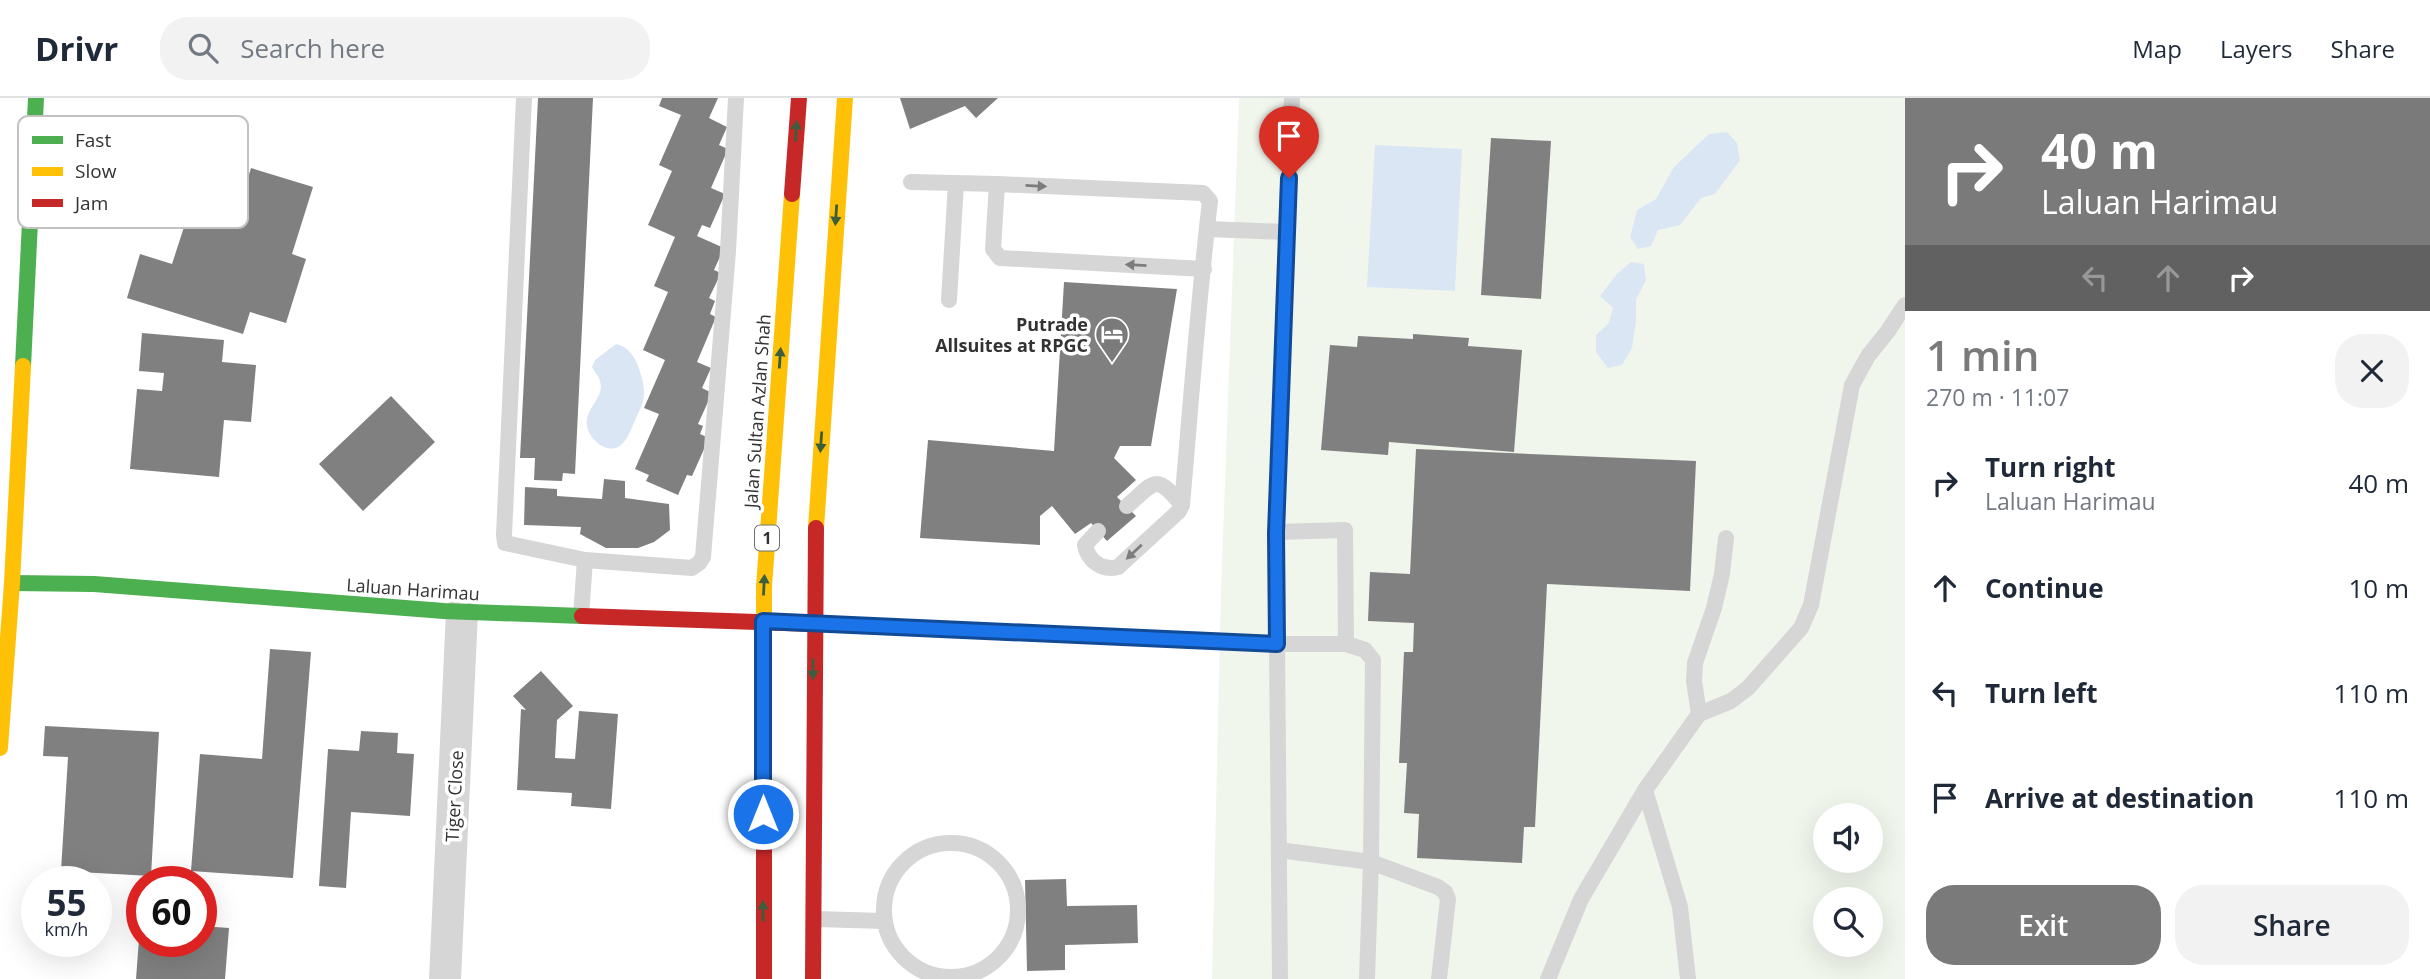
<!DOCTYPE html>
<html lang="en">
<head>
<meta charset="utf-8">
<style>
  body { margin:0; font-family:"Open Sans",sans-serif; background:#f2f2f3; color:#1f2937; height:100vh; display:flex; flex-direction:column; font-size:26px; white-space:nowrap }
  * { box-sizing:border-box; margin:0 }
  p { font-size:23px; color:#747a83 }
  .icon { flex:none; width:38px; height:38px; fill:none; stroke:currentColor; stroke-width:2; stroke-linecap:round; stroke-linejoin:round }
  .map { position:relative; flex:1; overflow:hidden }
  .drawer { display:flex; flex-direction:column; background:#fff; width:525px }
  .drawer>* { flex:none }
  .banner { background:#7a7a7a; color:#fff; overflow:hidden }
  .fabs { position:absolute; left:1813px; top:705px; display:grid; gap:14px }
  .fabs a { display:grid; place-items:center; width:70px; height:70px; border-radius:50%; background:#fff; box-shadow:0 7px 28px #0002; font-size:35px }
  .speed { position:absolute; left:21px; top:768px; display:flex; gap:14px; font-size:35px; font-weight:700; text-align:center }
  .speed>* { display:grid; place-content:center; width:91px; height:91px; border-radius:50%; background:#fff; box-shadow:0 7px 28px #0002; line-height:1 }
  .speed small { font-size:18px; font-weight:400 }
  .speed .limit { border:10px solid #d22; background:#fff; color:#111 }
  .pin { position:absolute; display:grid; place-items:center; width:60px; height:60px; color:#fff; margin:-72px -30px; border-radius:50% 50% 50% 0; rotate:-45deg; box-shadow:0 0 7px #0007 }
  .pin .icon { rotate:45deg }
  .me { position:absolute; width:77px; margin:-38px; rotate:0deg; stroke-linejoin:round; filter:drop-shadow(0 0 5px #0008) }
  .turn { display:flex; align-items:center; gap:24px; height:147px; padding:0 21px; font-size:32px }
  .turn .icon { width:91px; height:91px; stroke-width:2.5 }
  .turn b { display:block; font-size:49px; line-height:60px }
  .lanes { display:flex; align-items:center; height:66px; padding:0 21px; background:#0003; justify-content:center; gap:35px; direction:ltr }
  .lanes .off { opacity:.35 }
  .round { display:grid; place-items:center; flex:none; width:74px; height:74px; border-radius:28px; background:#f2f2f3 }
  .summary { display:flex; align-items:center; justify-content:space-between; height:119px; padding:0 21px }
  h1 { font-size:42px; font-weight:600; line-height:52px; color:#7a7a7a }
  .action { display:flex; gap:14px; margin-top:auto; padding:14px 21px }
  .action a { flex:1; height:80px; border-radius:28px; background:#7a7a7a; color:#fff; font-size:28px; font-weight:600; line-height:80px; text-align:center }
  .action a+a { background:#f2f2f3; color:#1f2937 }
  ul { padding:0; list-style:none }
  li { display:flex; align-items:center; gap:21px; height:105px; padding:0 21px }
  li div { flex:1 }
  li b { display:block; font-size:26px }
  li em { font-style:normal }
  header { display:flex; align-items:center; gap:42px; box-sizing:border-box; height:98px; padding:0 35px; background:#fff; border-bottom:2px solid #e0e1e3 }
  header strong { font-size:33px }
  nav { display:flex; gap:38px; margin-inline-start:auto; font-size:24px }
  .search { width:490px; height:63px; background:#f2f2f3; display:flex; align-items:center; gap:18px; box-sizing:border-box; padding:0 24px; border-radius:28px; color:#747a83; font-size:26px }
  main { display:flex; flex:1; min-height:0 }
  .map>svg:first-child { display:block }
</style>
</head>
<body>
<header>
<strong>Drivr</strong>
<div class="search"><svg class="icon" aria-label="search" viewBox="0 0 24 24"><circle cx="10" cy="10" r="6"/><path d="M15 15l6 6"/></svg>Search here</div>
<nav><a>Map</a><a>Layers</a><a>Share</a></nav>
</header>
<main>
<div class="map">
<svg width="1905" height="881" viewBox="0 0 1905 881">
  <rect width="100%" height="100%" fill="#fff"/>
  <path fill="#f1f6ed" fill-rule="evenodd" d="M1239,0H1905V881H1212L1221,493ZM1825,718H1871V763H1825ZM1825,802H1871V847H1825Z"/>
  <g fill="#dbe6f4">
    <polygon points="1727,34 1737,45 1740,62 1715,96 1701,100 1680,127 1658,132 1651,148 1638,151 1630,139 1637,112 1656,101 1674,69 1709,36"/>
    <polygon points="1375,47 1462,51 1455,193 1367,189"/>
    <polygon points="1631,164 1644,166 1646,182 1636,202 1636,223 1632,250 1622,267 1608,270 1596,254 1596,237 1609,225 1613,210 1600,198 1617,176"/>
    <path d="M616,246C626,248 631,254 636,263C640,273 644,284 644,295C644,307 638,314 634,325C628,338 622,356 604,349C598,346 592,341 589,334C579,312 606,302 600,283C599,278 594,274 592,269L595,262Z"/>
  </g>
  <g fill="#808080">
    <polygon points="538,0 593,0 575,376 563,375 562,383 534,382 535,360 520,360"/>
    <polygon points="662,0 718,0 709,20 727,29 719,47 728,51 711,90 725,96 710,130 702,127 697,138 724,150 714,172 721,175 709,200 715,203 710,216 716,219 697,264 711,270 702,290 712,295 698,326 703,328 700,336 709,340 692,378 687,377 678,397 646,383 649,377 635,371 659,316 644,310 665,262 643,252 668,194 654,188 675,139 648,127 672,73 659,67 681,17 659,8"/>
    <polygon points="900,0 998,0 976,20 965,8 910,31"/>
    <polygon points="1491,40 1551,43 1541,201 1481,197"/>
    <polygon points="251,70 313,89 292,156 306,161 286,225 250,214 243,236 127,200 140,156 172,166 196,92 240,105"/>
    <polygon points="1064,184 1177,191 1151,348 1120,348 1114,360 1136,382 1117,399 1136,418 1107,443 1091,425 1075,436 1052,408 1040,418 1040,447 920,440 928,342 1054,353"/>
    <polygon points="142,235 224,242 222,264 256,267 251,324 224,322 219,379 130,371 137,291 162,293 164,275 139,273"/>
    <polygon points="1413,236 1469,240 1468,248 1522,252 1514,354 1389,344 1388,357 1321,352 1330,247 1357,249 1358,238 1413,241"/>
    <polygon points="391,298 435,344 363,413 319,366"/>
    <polygon points="1416,351 1696,363 1690,493 1547,486 1535,729 1524,729 1522,765 1417,760 1419,716 1404,715 1407,665 1399,665 1404,554 1413,554 1414,525 1368,523 1370,474 1410,476"/>
    <polygon points="604,381 625,383 625,400 669,406 670,432 654,444 638,450 606,450 580,436 581,429 524,427 525,389 557,391 557,398 602,401"/>
    <polygon points="270,551 311,554 293,780 191,773 200,656 262,661"/>
    <polygon points="541,573 573,608 557,622 555,660 575,661 579,613 618,616 611,711 571,708 572,695 517,692 521,611 526,612 513,598"/>
    <polygon points="45,628 159,634 151,778 61,773 68,659 43,658"/>
    <polygon points="361,633 398,635 397,655 414,656 410,718 351,714 346,790 319,788 328,651 359,653"/>
    <polygon points="1066,781 1067,808 1137,807 1138,845 1065,847 1065,872 1027,873 1025,782"/>
    <polygon points="140,828 142,828 142,844 201,844 201,828 229,830 225,881 136,881"/>
  </g>
  <g fill="none" stroke-linecap="round" stroke-linejoin="round">
    <g stroke="#d6d6d6" stroke-width="16">
      <polyline points="524,0 504,437 505,445 585,462 692,470 699,465 703,459 728,153 736,0"/>
      <polyline points="911,84 997,86"/>
      <polyline points="1207,131 1287,134"/>
      <polyline points="949,202 956,85"/>
      <path d="M1127,408C1156,383 1155,375 1182,407"/>
      <path d="M1098,433L1085,447C1088,463 1102,473 1118,469L1179,413L1182,407C1191,305 1198,204 1210,103L1203,95L997,86L993,151L1000,160L1204,171"/>
      <polyline points="1276,434 1345,432 1346,546 1277,546 1280,881"/>
      <polyline points="581,518 585,462"/>
      <polyline points="813,526 1277,546 1276,434 1292,0"/>
      <polyline points="1346,546 1365,552 1373,562 1371,764 1367,881"/>
      <polyline points="1699,616 1694,583 1695,565 1714,510 1722,476 1726,440"/>
      <circle cx="951" cy="812" r="67"/>
      <polyline points="1279,752 1371,764 1438,789 1445,794 1448,801 1439,881"/>
      <polyline points="814,821 885,823"/>
      <polyline points="1548,881 1581,801 1645,692"/>
      <polyline points="1688,881 1680,809 1645,692 1699,616 1731,603 1748,590 1801,530 1811,507 1852,287 1868,258 1888,233 1905,207"/>
    </g>
    <polyline stroke="#d6d6d6" stroke-width="32" points="445,881 462,514"/>
    <g stroke="#4caf50" stroke-width="16">
      <polyline points="23,268 36,0"/>
      <polyline points="12,485 94,486 444,513 582,518"/>
    </g>
    <g stroke="#ffc107" stroke-width="16">
      <polyline points="816,430 845,0"/>
      <polyline points="764,573 764,489 792,96"/>
      <polyline points="0,650 12,485 23,268"/>
    </g>
    <g stroke="#c62828" stroke-width="16">
      <polyline points="792,96 799,0"/>
      <polyline points="582,518 813,526"/>
      <polyline points="764,573 764,881"/>
      <polyline points="813,881 816,430"/>
    </g>
  </g>
  <defs><path id="oneway-solid" d="M-6-.8H1V-3.2L6.5 0L1 3.2V.8H-6Z" transform="scale(1.75)"/></defs>
  <g fill="#3b5e3c">
    <use href="#oneway-solid" transform="translate(796 33) rotate(-86)"/>
    <use href="#oneway-solid" transform="translate(836 117) rotate(94)"/>
    <use href="#oneway-solid" transform="translate(780 260) rotate(-86)"/>
    <use href="#oneway-solid" transform="translate(821 344) rotate(94)"/>
    <use href="#oneway-solid" transform="translate(764 487) rotate(-87)"/>
    <use href="#oneway-solid" transform="translate(813 571) rotate(90)"/>
    <use href="#oneway-solid" transform="translate(763 813) rotate(-90)"/>
  </g>
  <g fill="#7c7c7c">
    <use href="#oneway-solid" transform="translate(1036 88) rotate(3)"/>
    <use href="#oneway-solid" transform="translate(1136 167) rotate(-177)"/>
    <use href="#oneway-solid" transform="translate(1134 454) rotate(137)"/>
  </g>
  <g fill="none" stroke-linecap="round" stroke-linejoin="round">
    <g stroke="#114b97" stroke-width="18">
      <polyline id="route" points="763,716 763,523 1277,546 1276,435 1289,80"/>
    </g>
    <use href="#route" stroke="#1a73e8" stroke-width="12"/>
  </g>
  <defs>
    <g id="hotel-pin" transform="scale(1.75)"><path d="M0 17L-7.5 6A9.5 9.5 0 1 1 7.5 6Z" fill="#7a7a7a" stroke="#fff"/><path d="M-6-4.5h1.5V1H6V5H4.5V3h-9V5H-6ZM-4 0a1.8 1.8 0 1 1 3.6 0ZM.5 0V-2.5h3Q6-2.5 6 0Z" fill="#fff"/></g>
  </defs>
  <g fill-rule="evenodd">
    <use href="#hotel-pin" x="1112" y="236"/>
  </g>
  <g text-anchor="middle" dominant-baseline="central" stroke-width="7" stroke-linejoin="round" paint-order="stroke">
    <rect fill="#fff" stroke="#707070" stroke-width="2" x="755" y="427.5" width="24" height="25" rx="5"/>
    <g font-size="16" font-weight="bold" fill="#323232">
      <text x="767" y="440">1</text>
    </g>
    <g font-size="18" font-weight="bold" fill="#323232" stroke="#fff" text-anchor="end">
      <text x="1088" y="226">Putrade<tspan x="1088" dy="21">Allsuites at RPGC</tspan></text>
    </g>
    <g font-size="18" fill="#323232" stroke="#fff">
      <text transform="translate(757 313) rotate(-86)">Jalan Sultan Azlan Shah</text>
      <text transform="translate(413 491) rotate(4)">Laluan Harimau</text>
      <text transform="translate(454 698) rotate(-87)">Tiger Close</text>
    </g>
  </g>
  <rect x="18" y="18" width="230" height="112" rx="10" fill="#fff" stroke="#c2c2c2" stroke-width="2"/>
  <rect x="32" y="38" width="31" height="8" fill="#4caf50"/>
  <rect x="32" y="69" width="31" height="9" fill="#ffc107"/>
  <rect x="32" y="101" width="31" height="8" fill="#c62828"/>
  <g font-size="19" fill="#323232">
    <text x="75" y="49">Fast</text>
    <text x="75" y="80">Slow</text>
    <text x="75" y="112">Jam</text>
  </g>
</svg>
<div class="fabs">
<a><svg class="icon" aria-label="sound" viewBox="0 0 24 24"><path d="M4 9h4l5-4v14l-5-4H4zM17 9q2 3 0 6"/></svg></a>
<a><svg class="icon" aria-label="search" viewBox="0 0 24 24"><circle cx="10" cy="10" r="6"/><path d="M15 15l6 6"/></svg></a>
</div>
<div class="speed"><div>55<small>km/h</small></div><div class="limit">60</div></div>
<div class="pin" style="left:1289px;top:80px;background:#d93025"><svg class="icon" aria-label="arrive" viewBox="0 0 24 24"><path d="M6 21V4h12l-3 4 3 4H6"/></svg></div>
<svg class="me" style="left:763px;top:716px" viewBox="-20 -20 40 40"><circle r="17" fill="#1a73e8" stroke="#fff" stroke-width="3"/><path d="M0-11L8 9 0 5-8 9z" fill="#fff"/></svg>
</div>
<section class="drawer">
<div class="banner">
<div class="turn"><svg class="icon" aria-label="right" viewBox="0 0 24 24"><path d="M7 20v-9h11M14 6l5 5-5 5"/></svg><div><b>40 m</b>Laluan Harimau</div></div>
<div class="lanes"><svg class="icon off" aria-label="left" viewBox="0 0 24 24"><path d="M17 20v-9H6M10 6l-5 5 5 5"/></svg><svg class="icon off" aria-label="ahead" viewBox="0 0 24 24"><path d="M12 20V5M6 11l6-6 6 6"/></svg><svg class="icon" aria-label="right" viewBox="0 0 24 24"><path d="M7 20v-9h11M14 6l5 5-5 5"/></svg></div>
</div>
<div class="summary"><div><h1>1 min</h1><p>270 m · 11:07</p></div><a class="round"><svg class="icon" aria-label="close" viewBox="0 0 24 24"><path d="M6 6l12 12M18 6L6 18"/></svg></a></div>
<ul>
<li><svg class="icon" aria-label="right" viewBox="0 0 24 24"><path d="M7 20v-9h11M14 6l5 5-5 5"/></svg><div><b>Turn right</b><p>Laluan Harimau</p></div><em>40 m</em></li>
<li><svg class="icon" aria-label="ahead" viewBox="0 0 24 24"><path d="M12 20V5M6 11l6-6 6 6"/></svg><div><b>Continue</b></div><em>10 m</em></li>
<li><svg class="icon" aria-label="left" viewBox="0 0 24 24"><path d="M17 20v-9H6M10 6l-5 5 5 5"/></svg><div><b>Turn left</b></div><em>110 m</em></li>
<li><svg class="icon" aria-label="arrive" viewBox="0 0 24 24"><path d="M6 21V4h12l-3 4 3 4H6"/></svg><div><b>Arrive at destination</b></div><em>110 m</em></li>
</ul>
<div class="action"><a>Exit</a><a>Share</a></div>
</section>
</main>
</body>
</html>
